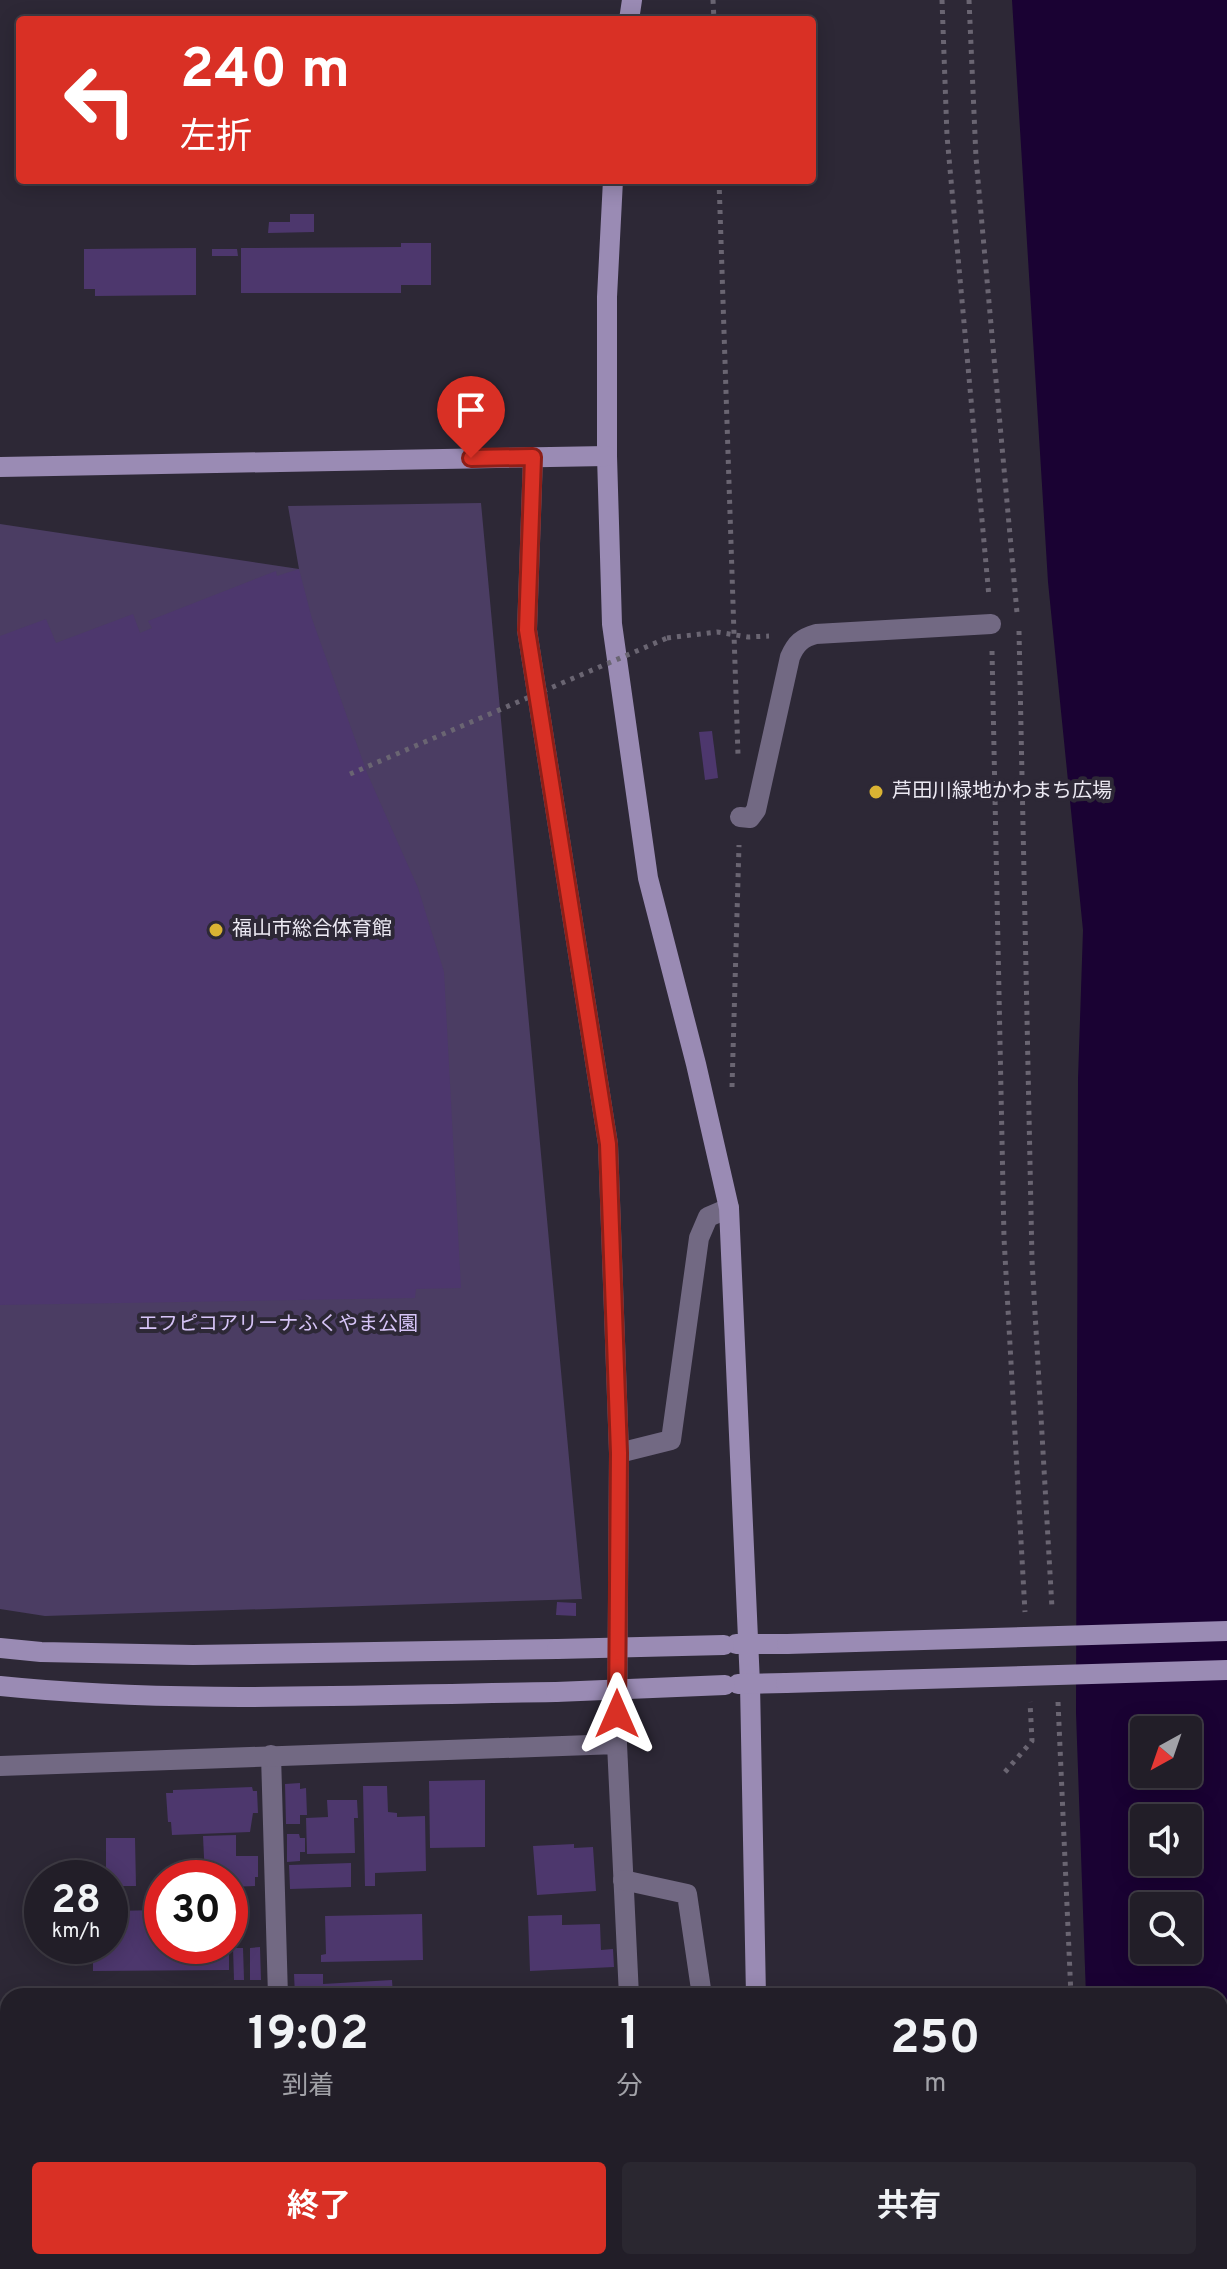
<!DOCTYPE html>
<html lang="ja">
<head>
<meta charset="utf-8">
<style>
  body { margin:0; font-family:Overpass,"Noto Sans JP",sans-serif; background:#2a2730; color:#f1f3f6; height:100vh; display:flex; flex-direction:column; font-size:30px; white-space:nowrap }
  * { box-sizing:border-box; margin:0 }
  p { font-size:26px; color:#a2a2a8 }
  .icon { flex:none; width:44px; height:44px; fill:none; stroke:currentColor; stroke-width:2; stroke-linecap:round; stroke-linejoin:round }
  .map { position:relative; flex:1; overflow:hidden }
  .sheet { position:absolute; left:0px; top:1988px; width:1228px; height:282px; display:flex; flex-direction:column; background:#221e28; border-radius:24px 24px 0 0; box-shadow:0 4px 20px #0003,0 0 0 2px #3f3c45 }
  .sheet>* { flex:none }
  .guide { position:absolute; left:16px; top:16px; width:800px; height:168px; border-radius:8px; box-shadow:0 4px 20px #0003,0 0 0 2px #3f3c45; background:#d93025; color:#fff; overflow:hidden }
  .needle { width:52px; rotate:220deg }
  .tools { position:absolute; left:1130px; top:1716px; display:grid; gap:16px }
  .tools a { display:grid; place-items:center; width:72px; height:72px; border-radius:8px; background:#221e28; box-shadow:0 4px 20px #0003,0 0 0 2px #3f3c45; font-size:40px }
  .speed { position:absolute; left:24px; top:1860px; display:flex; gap:16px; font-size:40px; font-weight:700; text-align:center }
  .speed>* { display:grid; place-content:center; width:104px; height:104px; border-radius:50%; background:#221e28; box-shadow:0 4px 20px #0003,0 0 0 2px #3f3c45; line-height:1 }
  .speed small { font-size:20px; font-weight:400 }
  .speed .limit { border:12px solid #d22; background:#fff; color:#111 }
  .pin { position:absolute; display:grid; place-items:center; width:68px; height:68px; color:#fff; margin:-82px -34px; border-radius:50% 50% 50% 0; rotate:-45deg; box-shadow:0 0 8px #0007 }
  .pin .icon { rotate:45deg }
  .me { position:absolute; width:88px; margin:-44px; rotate:0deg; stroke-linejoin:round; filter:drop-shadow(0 0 6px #0008) }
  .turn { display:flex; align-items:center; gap:28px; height:168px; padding:0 32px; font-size:36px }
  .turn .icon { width:104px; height:104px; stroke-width:2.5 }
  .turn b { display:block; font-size:56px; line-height:68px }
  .eta { display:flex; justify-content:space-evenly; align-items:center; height:136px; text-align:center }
  .eta b { font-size:48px; font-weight:700; line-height:56px }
  .button { display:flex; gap:16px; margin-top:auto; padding:16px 32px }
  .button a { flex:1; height:92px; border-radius:8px; background:#d93025; color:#fff; font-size:32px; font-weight:700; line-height:92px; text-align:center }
  .button a+a { background:#2a2730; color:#f1f3f6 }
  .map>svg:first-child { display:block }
</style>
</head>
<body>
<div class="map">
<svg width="1227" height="2269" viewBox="0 0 1227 2269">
  <rect width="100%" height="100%" fill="#2d2836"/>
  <polygon fill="#4b3d63" points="481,503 582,1599 45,1616 0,1609 0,524 299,569 288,506"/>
  <path fill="#1a0233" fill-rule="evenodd" d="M1012,0H1227V2269H1065V2262H1220V1996H1086L1076,1713L1078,1079L1083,930L1048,582ZM1144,1730H1188V1774H1144ZM1144,1818H1188V1862H1144ZM1144,1906H1188V1950H1144Z"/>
  <g fill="#4d376d">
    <polygon points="290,214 314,214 314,232 268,233 269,222 290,222"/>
    <polygon points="401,243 431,243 431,285 401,285 401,293 241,293 241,248 401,247"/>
    <polygon points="196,248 196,295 95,296 95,289 84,289 84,249"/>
    <polygon points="212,249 237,249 238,256 212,256"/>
    <polygon points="299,569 312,619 340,697 367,773 418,888 444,972 461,1288 416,1289 415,1298 0,1305 0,636 46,619 56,643 133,614 140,633 152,628 148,621 276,571 277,576"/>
    <polygon points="712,731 718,778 705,780 699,732"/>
    <polygon points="557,1602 576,1603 576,1616 556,1615"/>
    <polygon points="485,1780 485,1847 430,1848 429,1781"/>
    <polygon points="300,1783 300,1789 306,1788 307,1815 300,1815 300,1824 286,1824 285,1784"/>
    <polygon points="363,1786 387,1786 388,1812 397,1813 397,1817 425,1816 426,1871 375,1873 375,1886 365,1886"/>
    <polygon points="252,1787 253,1791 257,1791 258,1813 253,1813 250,1832 172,1835 171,1822 168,1822 166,1793 173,1793 173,1790"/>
    <polygon points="327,1800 357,1800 358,1818 354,1818 355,1853 307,1854 306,1818 328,1817"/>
    <polygon points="287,1834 299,1834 300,1838 305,1838 305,1852 300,1852 300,1861 287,1862"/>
    <polygon points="236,1835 236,1856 258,1856 258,1877 255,1877 255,1886 230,1887 230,1878 205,1878 203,1836"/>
    <polygon points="106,1838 135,1838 136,1886 110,1886 110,1878 106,1878"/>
    <polygon points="574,1844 574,1848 593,1847 596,1891 537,1895 533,1846"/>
    <polygon points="351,1863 351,1887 290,1889 289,1865"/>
    <polygon points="162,1910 162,1946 229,1946 229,1970 93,1971 93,1946 110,1946 110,1911"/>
    <polygon points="422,1914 423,1960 321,1962 321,1955 326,1954 325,1916"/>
    <polygon points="562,1915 562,1925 600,1924 601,1950 613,1949 614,1967 530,1971 528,1916"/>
    <polygon points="260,1947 261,1980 250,1980 250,1948"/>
    <polygon points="233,1948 243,1948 244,1980 234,1980"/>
    <polygon points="294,1974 323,1974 323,1984 392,1980 393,1996 295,1996"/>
    <polygon points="0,2062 3,2062 3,2069 8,2069 8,2137 0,2137"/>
    <polygon points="0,2231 4,2231 5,2269 0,2269"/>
    <rect x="11" y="2262" width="83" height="7"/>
    <rect x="102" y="2262" width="36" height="7"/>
    <rect x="155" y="2262" width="40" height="7"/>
    <rect x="300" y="2262" width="68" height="7"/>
    <polygon points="417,2262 468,2262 468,2269 410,2269 410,2263"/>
    <rect x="545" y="2262" width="45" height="7"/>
    <polygon points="239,2264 239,2269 199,2269 199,2265"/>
  </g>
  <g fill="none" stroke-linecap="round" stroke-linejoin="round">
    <g stroke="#6a6572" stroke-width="5" stroke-dasharray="4 6" stroke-linecap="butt">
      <polyline points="713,0 714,20"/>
      <polyline points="942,0 947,136 989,597"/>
      <polyline points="969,0 976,158 1017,613"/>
      <polyline points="719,180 738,755"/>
      <polyline points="1019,631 1032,1260 1052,1608"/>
      <polyline points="667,638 717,632 748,637 769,636"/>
      <polyline points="992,651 1004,1238 1025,1612"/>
      <polyline points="732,1087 739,845"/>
      <polyline points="1058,1702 1071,1996"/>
      <polyline points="1005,1772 1032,1741 1030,1702"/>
      <polyline points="1082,2262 1082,2269"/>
    </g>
    <polyline stroke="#726983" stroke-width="20" points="815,2269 817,2262"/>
    <g stroke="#726983" stroke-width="20">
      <polyline points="533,457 527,630 608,1144 619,1453 617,1744"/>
      <path d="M740,817L750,818L756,810L790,657C796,643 802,638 816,634L991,624"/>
      <polyline points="619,1453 671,1440 699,1238 708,1217 729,1208"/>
      <polyline points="271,1755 278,1996"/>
      <polyline points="0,1766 617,1744 629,1996"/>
      <polyline points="623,1880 687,1894 702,1996"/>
      <polyline points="0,2154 8,2154"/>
      <polyline points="284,2262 284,2269"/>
      <polyline points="639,2262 639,2269"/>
    </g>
    <g stroke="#9a8bb4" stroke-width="20">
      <polyline points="629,20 632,0"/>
      <polyline points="613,180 607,297 607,456 612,624 648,878 696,1064 729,1208 750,1684 756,1996"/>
      <polyline points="0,467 607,456"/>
      <polyline points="736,1644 787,1644"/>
      <polyline points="0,1648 41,1652 193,1655 557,1649"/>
      <polyline points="738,1684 786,1683"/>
      <path d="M0,1686C184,1705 372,1694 556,1692"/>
      <polyline points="759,2269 759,2262"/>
    </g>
    <polyline stroke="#6a6572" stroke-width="5" stroke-dasharray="4 6" stroke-linecap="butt" points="350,774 667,638"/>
    <g stroke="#9a8bb4" stroke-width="20">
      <polyline points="787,1644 1227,1631"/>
      <polyline points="557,1649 724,1645"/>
      <polyline points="786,1683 1227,1670"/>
      <polyline points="556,1692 725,1685"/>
    </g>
  </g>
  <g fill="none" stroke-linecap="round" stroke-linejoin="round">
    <g stroke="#8d1f18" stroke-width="20">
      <polyline id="route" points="471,458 533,457 527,630 608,1144 619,1453 617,1714"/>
    </g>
    <use href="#route" stroke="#d93025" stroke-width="14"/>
  </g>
  <g fill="#dab333" stroke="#2d2836" stroke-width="3">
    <circle cx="876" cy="792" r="8"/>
    <circle cx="216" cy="930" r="8"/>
  </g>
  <g text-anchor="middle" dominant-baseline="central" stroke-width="8" stroke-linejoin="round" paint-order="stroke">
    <g font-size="20" fill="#ece9f3" stroke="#2d2836" text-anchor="start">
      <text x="892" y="792">芦田川緑地かわまち広場</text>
      <text x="232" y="930">福山市総合体育館</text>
    </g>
    <g font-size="20" fill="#d6c4f7" stroke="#2d2836">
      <text x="278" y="1325">エフピコアリーナふくやま公園</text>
    </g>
  </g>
</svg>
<div class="tools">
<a><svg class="needle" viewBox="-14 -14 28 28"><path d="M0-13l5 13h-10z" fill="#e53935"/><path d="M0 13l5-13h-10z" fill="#a2a2a8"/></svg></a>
<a><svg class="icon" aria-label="sound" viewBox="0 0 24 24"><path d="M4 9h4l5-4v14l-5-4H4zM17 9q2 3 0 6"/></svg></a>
<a><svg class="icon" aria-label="search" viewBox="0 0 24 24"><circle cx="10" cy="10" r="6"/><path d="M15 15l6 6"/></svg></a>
</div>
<div class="speed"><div>28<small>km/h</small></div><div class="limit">30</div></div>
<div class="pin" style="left:471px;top:458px;background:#d93025"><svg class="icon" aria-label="arrive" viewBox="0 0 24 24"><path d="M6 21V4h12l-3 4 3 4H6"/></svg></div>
<svg class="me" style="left:617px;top:1714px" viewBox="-20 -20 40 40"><path d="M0-17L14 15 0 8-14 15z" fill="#d93025" stroke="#fff" stroke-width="4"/></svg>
<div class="guide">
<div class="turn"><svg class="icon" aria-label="left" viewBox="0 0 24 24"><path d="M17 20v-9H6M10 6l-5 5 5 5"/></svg><div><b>240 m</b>左折</div></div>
</div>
<section class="sheet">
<div class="eta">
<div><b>19:02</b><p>到着</p></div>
<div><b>1</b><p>分</p></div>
<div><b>250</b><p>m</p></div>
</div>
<div class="button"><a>終了</a><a>共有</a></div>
</section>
</div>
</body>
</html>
